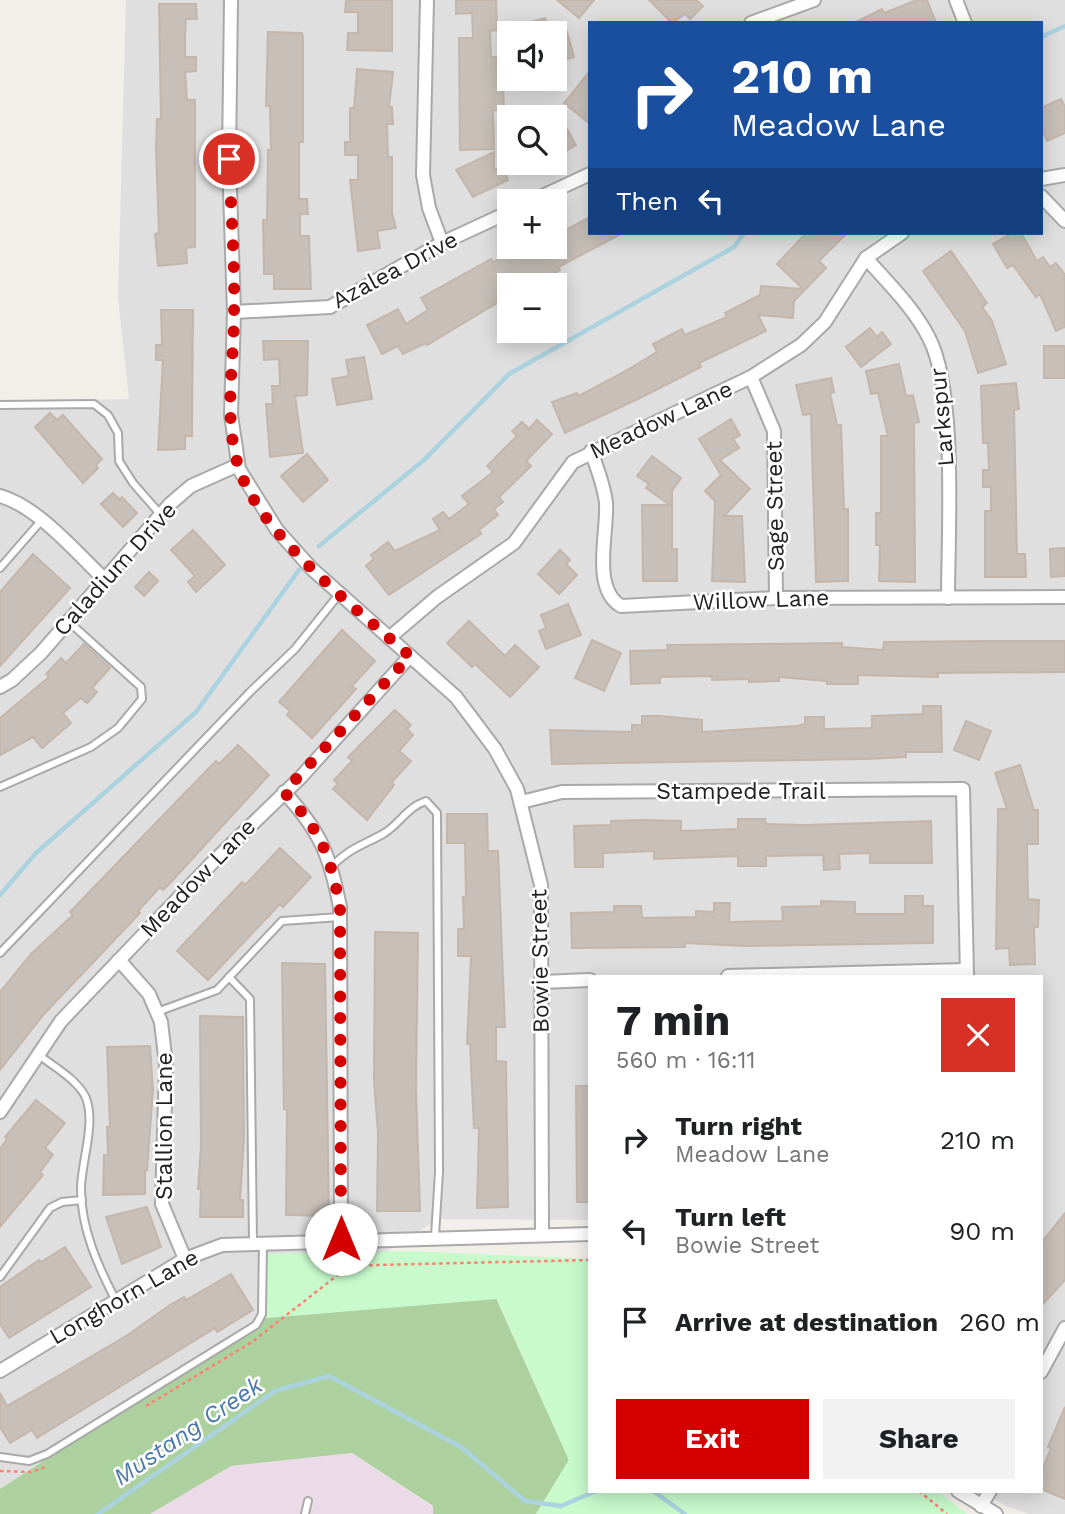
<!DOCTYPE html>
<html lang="en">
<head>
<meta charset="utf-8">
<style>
  body { margin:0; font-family:"Work Sans",sans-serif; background:#f2f2f2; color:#202124; height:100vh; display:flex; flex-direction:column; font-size:26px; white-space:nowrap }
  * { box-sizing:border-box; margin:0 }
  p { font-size:23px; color:#757577 }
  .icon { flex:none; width:38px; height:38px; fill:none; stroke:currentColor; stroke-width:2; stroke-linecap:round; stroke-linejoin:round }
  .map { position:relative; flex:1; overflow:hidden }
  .sheet { position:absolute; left:588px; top:975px; width:455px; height:518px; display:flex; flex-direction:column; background:#fff; border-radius:0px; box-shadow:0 4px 18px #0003 }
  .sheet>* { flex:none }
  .guide { position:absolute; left:588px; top:21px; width:455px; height:214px; border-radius:0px; box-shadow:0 4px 18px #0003; background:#1a4fa0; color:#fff; overflow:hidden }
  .buttons { position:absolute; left:497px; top:21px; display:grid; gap:14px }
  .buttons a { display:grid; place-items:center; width:70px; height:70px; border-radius:0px; background:#fff; box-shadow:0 4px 18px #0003; font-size:35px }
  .pin { position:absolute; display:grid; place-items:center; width:60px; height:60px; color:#fff; margin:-30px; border:4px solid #fff; border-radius:50%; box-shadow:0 2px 7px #0007 }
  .me { position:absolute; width:77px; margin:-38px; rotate:0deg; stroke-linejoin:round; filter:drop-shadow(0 0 5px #0008) }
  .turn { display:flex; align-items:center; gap:24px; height:147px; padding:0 28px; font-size:32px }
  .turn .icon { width:91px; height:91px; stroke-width:2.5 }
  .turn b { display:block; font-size:49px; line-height:60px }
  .then { display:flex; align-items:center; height:66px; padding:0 28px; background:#0003; gap:14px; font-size:26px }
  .round { display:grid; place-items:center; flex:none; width:74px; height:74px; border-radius:0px; background:#f2f2f2 }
  .head { display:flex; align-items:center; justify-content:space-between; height:119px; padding:0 28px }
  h1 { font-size:42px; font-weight:700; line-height:52px }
  .action { display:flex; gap:14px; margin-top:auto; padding:14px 28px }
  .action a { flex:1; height:80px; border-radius:0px; background:#d40000; color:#fff; font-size:28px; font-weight:700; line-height:80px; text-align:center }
  .action a+a { background:#f2f2f2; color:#202124 }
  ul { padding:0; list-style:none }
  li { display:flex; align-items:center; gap:21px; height:91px; padding:0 28px }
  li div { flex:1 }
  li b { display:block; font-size:26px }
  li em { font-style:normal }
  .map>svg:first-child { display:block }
</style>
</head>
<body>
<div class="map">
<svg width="1065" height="1514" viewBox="0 0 1065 1514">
  <rect width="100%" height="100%" fill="#f2efe9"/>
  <path fill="#e0dfdf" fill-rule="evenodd" d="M126,0H1065V1514H1029L1008,1507L980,1491H1041V976H590V1220L438,1219L5,1495H0V402L129,399L118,298ZM590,23H1041V233H590ZM509,33H555V79H509ZM509,117H555V163H509ZM509,201H555V247H509ZM509,285H555V331H509Z"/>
  <polygon fill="#ebdbe8" points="352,1453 433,1507 433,1514 150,1514 231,1466"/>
  <polygon fill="#add19e" points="496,1298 569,1460 536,1514 433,1514 433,1506 352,1453 231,1466 150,1514 0,1514 0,1489 266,1318"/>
  <polygon fill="#c8facc" points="410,1251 590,1259 590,1491 938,1491 967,1514 536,1514 569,1460 497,1299 266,1318 260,1254"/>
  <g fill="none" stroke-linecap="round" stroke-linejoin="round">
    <g stroke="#aad3df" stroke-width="4.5">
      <polyline points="1041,37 1065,26"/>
      <polyline points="319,546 424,460 509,374 734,247 744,233"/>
      <polyline points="0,895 36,853 196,712 299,570"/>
      <polyline points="653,1491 685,1514"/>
      <polyline points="98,1514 275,1391 329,1376 461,1447 525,1501 561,1506 596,1491"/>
    </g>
  </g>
  <g fill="#c7bfb8" stroke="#c4b6ab" stroke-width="2">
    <polygon points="346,0 392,0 392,51 347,50 348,33 358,33 358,12 345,12"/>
    <polygon points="456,0 496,0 497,30 490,31 491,57 502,57 504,111 493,110 494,149 460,150 459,38 473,38 472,13 456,14"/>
    <polygon points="557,0 594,0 579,18"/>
    <polygon points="649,0 696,0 703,6 690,19 685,14 672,23"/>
    <polygon points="917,0 927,0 936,23 854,23 882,9 884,13"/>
    <polygon points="159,4 196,4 197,19 186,19 185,35 185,57 196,57 196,71 185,72 187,100 195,100 195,247 186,248 187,263 158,266 155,234 159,233 156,149 157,119 161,119"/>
    <polygon points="545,18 551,33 531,33 528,23"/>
    <polygon points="565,25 574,57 555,63 555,29"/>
    <polygon points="268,32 302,33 303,38 303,142 299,142 299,199 307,199 308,214 300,214 300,236 309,236 311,289 274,289 274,274 264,274 263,220 267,220 268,150 271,150 270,106 266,106"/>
    <polygon points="357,69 393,72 389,107 392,107 393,124 387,124 388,157 392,157 392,213 396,228 377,231 380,248 358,251 350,180 358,180 358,155 345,155 345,142 350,142 350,108 354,108"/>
    <polygon points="590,71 590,124 564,103"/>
    <polygon points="1061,99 1065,107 1065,133 1047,141 1041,128 1041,108"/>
    <polygon points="555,107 576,145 555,157"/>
    <polygon points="494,152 494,170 502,167 508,180 473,197 456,170"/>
    <polygon points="555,212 564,231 590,217 590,233 623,233 558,267 560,270 535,285 509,285 509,301 499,307 497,303 427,345 426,343 403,354 398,346 382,354 367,325 398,309 406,324 428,310 421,298 491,259 493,262 519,247 527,247 531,253 541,247 555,247"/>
    <polygon points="806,233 847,233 819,261 826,268 794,301 793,318 758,315 766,331 699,363 701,367 638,399 565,433 552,402 577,393 579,396 622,373 657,352 653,344 682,329 685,335 727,317 725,313 760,295 761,286 803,289 777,264"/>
    <polygon points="1013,233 1021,233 1037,261 1043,257 1050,267 1056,263 1065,275 1065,327 1056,331 1040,294 1036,297 1013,265 1007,268 993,244"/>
    <polygon points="951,251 987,303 982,307 992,321 1006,364 978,373 965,331 923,271"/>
    <polygon points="161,310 193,310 192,436 185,436 185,449 158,450 163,360 156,360 156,345 162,345"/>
    <polygon points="870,328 877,337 882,332 891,344 861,367 846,347"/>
    <polygon points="263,341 308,341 307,395 295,396 303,453 270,457 266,404 273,404 272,386 280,386 279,359 264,360"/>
    <rect x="1044" y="346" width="21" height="32"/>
    <polygon points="364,357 372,399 337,405 332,379 349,376 346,360"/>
    <polygon points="899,364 906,396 913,395 919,422 914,423 915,582 879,581 880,545 876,545 876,513 881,513 881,436 888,436 878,393 871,394 866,371"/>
    <polygon points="831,378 834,392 830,393 837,425 841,425 844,509 848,509 848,581 816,582 811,414 803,415 796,385"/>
    <polygon points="1016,383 1019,409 1014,410 1017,554 1025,554 1026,577 985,577 985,511 991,511 991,487 983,487 983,470 989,470 988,443 983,443 981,386"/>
    <polygon points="50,413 57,420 63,415 102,459 96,465 98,468 83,483 35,427"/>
    <polygon points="731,419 740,435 733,439 739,448 720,460 750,489 724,516 742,516 745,582 712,581 715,501 705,491 721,475 699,439"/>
    <polygon points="537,420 552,434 526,461 531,466 499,497 503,502 494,509 498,515 479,530 481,534 389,595 366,566 374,559 371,555 388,542 395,551 440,530 433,519 443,512 449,519 469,504 462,496 493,472 487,466 517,436 512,431 522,422 529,429"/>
    <polygon points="307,454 328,480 303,502 281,476"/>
    <polygon points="652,456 681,478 672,491 672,549 677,549 677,581 643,581 642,505 670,505 646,488 649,484 637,476"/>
    <polygon points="113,493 120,500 122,497 137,513 123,527 101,504"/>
    <polygon points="193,530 225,565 196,592 188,582 195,576 171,550"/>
    <polygon points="1065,548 1065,576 1051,577 1050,549"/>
    <polygon points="560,550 570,560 566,564 577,575 559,594 538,574"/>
    <polygon points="33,554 70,588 0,666 0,592"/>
    <polygon points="149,572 158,581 144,596 135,587"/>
    <polygon points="568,604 581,635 546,649 539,631 546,628 541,615"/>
    <polygon points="469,621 505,656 515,645 539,667 510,697 475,664 472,667 447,643"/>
    <polygon points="342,630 375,661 352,686 356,689 312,738 287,715 290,711 279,702"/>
    <polygon points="592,640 621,653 604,691 575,678"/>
    <polygon points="986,641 1065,641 1065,672 937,673 938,677 858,675 858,684 827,684 827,681 779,677 779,681 749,682 749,679 712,680 712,676 660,677 660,683 631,684 630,651 668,650 667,645 842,643 842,647 883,650 884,642"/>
    <polygon points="84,644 110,668 92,688 97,692 87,703 81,698 63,713 71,723 42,748 33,737 0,755 0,718 49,677 46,674 61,658 66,663"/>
    <polygon points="923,706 941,706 942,752 906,752 906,757 866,759 552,764 550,730 632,732 632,725 642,725 642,716 660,716 702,720 702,732 797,726 805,724 805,717 824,717 824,729 872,728 872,716 923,714"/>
    <polygon points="395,710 411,725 407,729 413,735 399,751 411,761 392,782 394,785 367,820 333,789 338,784 334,780 352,761 348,757"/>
    <polygon points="966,721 991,731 979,760 954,750"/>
    <polygon points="238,745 269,775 172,881 163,890 160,887 138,911 140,913 44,1014 0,1070 0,992 31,954 73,915 70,912 176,802 216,761 219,764"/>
    <polygon points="1020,765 1034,810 1038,810 1038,844 1027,844 1028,899 1039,900 1038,927 1034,927 1035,964 1010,965 1009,948 996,949 998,809 1007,809 995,773"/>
    <polygon points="447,814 487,814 488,851 498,851 505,1027 496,1027 496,1061 506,1062 508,1207 477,1208 479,1128 474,1128 470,1044 467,1044 471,956 458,956 458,929 464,929 463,897 466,897 465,843 447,843"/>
    <polygon points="738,819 765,819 766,824 805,825 931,821 932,863 870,863 870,853 839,854 840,869 824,870 823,855 766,856 766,866 738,866 738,856 654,859 654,851 603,853 603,867 575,867 574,826 611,825 611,821 640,820 681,821 681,831 738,829"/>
    <polygon points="280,848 311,877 283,907 280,904 208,980 177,951 242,882 245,885"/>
    <polygon points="905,896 923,896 923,906 933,906 933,943 744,946 685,943 685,947 572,948 571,913 614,912 614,906 641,906 642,918 696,917 696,911 714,912 714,903 730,903 729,922 783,921 782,907 821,906 821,901 855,902 855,914 905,914"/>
    <polygon points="375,932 418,933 416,1089 420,1211 377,1211 378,1134 374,1080"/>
    <polygon points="282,963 325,964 329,1216 286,1215 287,1110 284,1109"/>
    <polygon points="200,1016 243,1017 244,1138 240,1200 243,1200 243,1217 200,1217 201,1189 198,1189 201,1146"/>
    <polygon points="150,1046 153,1090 147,1170 145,1171 145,1194 103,1195 104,1155 108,1155 107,1127 110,1127 107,1047"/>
    <polygon points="576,1086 590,1086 590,1202 577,1202"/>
    <polygon points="36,1100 65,1123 45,1148 53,1155 40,1172 43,1175 0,1227 0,1149 7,1139 5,1137"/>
    <polygon points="147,1207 161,1247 122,1264 106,1217"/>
    <polygon points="1065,1213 1065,1280 1041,1306 1041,1243"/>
    <polygon points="65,1247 91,1287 9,1338 0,1324 0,1287 39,1260 41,1262"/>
    <polygon points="231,1274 253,1310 217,1332 215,1328 37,1438 32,1430 10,1443 0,1427 0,1393 7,1406 126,1336 170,1305 184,1297 186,1300"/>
    <polygon points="1065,1407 1065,1499 1041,1489 1041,1473 1051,1448 1048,1447"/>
  </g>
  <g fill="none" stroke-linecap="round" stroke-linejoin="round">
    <g stroke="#a9a9a9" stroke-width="10">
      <g id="lane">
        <polyline points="0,405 94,404 108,415 118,433 119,461 133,483 161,515"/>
        <polyline points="0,568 41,521"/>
        <polyline points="0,787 91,747 118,728 142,699 141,687 68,621"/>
        <path d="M332,866C350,848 361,846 383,834C399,825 407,807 426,801L437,813L439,1172L435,1236"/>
        <polyline points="0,953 250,692 295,649 340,593"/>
        <polyline points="229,977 250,999 253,1242"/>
        <polyline points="157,1012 217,990 282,921 340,917"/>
        <path d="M39,1055C54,1067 78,1080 86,1098C96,1125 81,1162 81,1189C81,1229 98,1266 116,1301"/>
        <polyline points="0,1277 50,1208 62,1202 82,1200"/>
        <polyline points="0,1457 29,1461 47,1454 256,1325 262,1314 263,1242"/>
        <polyline points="305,1514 308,1501"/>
      </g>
    </g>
    <g stroke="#a9a9a9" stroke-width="16">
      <g id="street">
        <polyline points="231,0 229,159 234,312 231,415 239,469 277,530 312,569 456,697 495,749 517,789 541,885 542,1235"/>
        <polyline points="427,0 423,175 429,208 442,243"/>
        <polyline points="956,0 965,23"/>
        <polyline points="751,23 814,0"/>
        <polyline points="1041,179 1065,175"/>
        <polyline points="1041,196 1065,221"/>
        <polyline points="532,201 590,174"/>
        <path d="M866,258C888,283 914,308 929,338C957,391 948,535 948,598"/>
        <polyline points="234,312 330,307 442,243 509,212"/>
        <polyline points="751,377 774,431 776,598"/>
        <path d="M591,451C597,468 604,485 606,503C608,533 591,588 621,606L776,598L1065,597"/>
        <path d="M0,496C37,506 76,552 104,579"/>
        <polyline points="389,638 437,597 514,543 573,462 751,377 801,345 825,322 866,258 902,233"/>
        <polyline points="0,687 12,680 41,653 170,504 191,486 238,465"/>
        <path d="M284,792C320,831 330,855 340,907L341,1239"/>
        <polyline points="521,802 562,792 963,789 967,976"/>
        <polyline points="119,960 149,994 161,1022 166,1065 162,1204 185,1259"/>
        <polyline points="728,976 966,970"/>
        <polyline points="542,982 590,980"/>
        <polyline points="0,1112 61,1021 212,863 301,777 410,656"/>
        <polyline points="0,1371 185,1259 222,1245 590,1234"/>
        <polyline points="1041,1372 1065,1328"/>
        <polyline points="958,1491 996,1514"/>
        <polyline points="981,1506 990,1491"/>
      </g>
    </g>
    <g stroke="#fa8072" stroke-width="2.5" stroke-dasharray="3.5 3.5" stroke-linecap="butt">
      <polyline points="146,1406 252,1342 339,1274 355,1267 375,1265 590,1260"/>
      <polyline points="0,1471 31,1472 48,1466"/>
      <polyline points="919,1491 947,1514"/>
    </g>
    <use href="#lane" stroke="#fff" stroke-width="6"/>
    <use href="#street" stroke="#fff" stroke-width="12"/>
  </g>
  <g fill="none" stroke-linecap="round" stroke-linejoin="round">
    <path stroke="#d40000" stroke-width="12" stroke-dasharray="0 21.6" d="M229,159C231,211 235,263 234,314C234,364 223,420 239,468C260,535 358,610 410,656L284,792C321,831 330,855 340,907L341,1239"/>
  </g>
  <g text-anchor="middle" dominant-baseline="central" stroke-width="5" stroke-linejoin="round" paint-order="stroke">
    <g font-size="23" fill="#222" stroke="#fff">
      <text transform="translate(395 270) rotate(-28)">Azalea Drive</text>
      <text transform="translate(942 417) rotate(-95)">Larkspur</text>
      <text transform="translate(661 420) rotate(-25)">Meadow Lane</text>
      <text transform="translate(775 506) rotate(-91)">Sage Street</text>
      <text transform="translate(115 569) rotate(-48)">Caladium Drive</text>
      <text transform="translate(761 600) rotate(-2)">Willow Lane</text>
      <text x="741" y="791">Stampede Trail</text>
      <text transform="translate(198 878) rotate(-46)">Meadow Lane</text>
      <text transform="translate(540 961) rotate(-91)">Bowie Street</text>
      <text transform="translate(164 1126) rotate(-90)">Stallion Lane</text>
      <text transform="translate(124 1297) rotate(-30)">Longhorn Lane</text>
    </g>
    <g font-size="24" font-style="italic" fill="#4a7aab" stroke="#fff">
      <text transform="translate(188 1431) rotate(-34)">Mustang Creek</text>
    </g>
  </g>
</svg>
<div class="buttons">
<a><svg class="icon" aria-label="sound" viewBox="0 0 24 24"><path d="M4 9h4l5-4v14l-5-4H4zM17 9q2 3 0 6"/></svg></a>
<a><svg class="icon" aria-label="search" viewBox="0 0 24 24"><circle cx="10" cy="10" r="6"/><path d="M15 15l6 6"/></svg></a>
<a>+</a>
<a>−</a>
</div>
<div class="pin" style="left:229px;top:159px;background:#d93025"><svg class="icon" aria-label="arrive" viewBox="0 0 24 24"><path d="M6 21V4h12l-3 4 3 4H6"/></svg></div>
<svg class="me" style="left:341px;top:1239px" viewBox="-20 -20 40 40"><circle r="19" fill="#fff"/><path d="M0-13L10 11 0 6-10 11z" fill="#d40000"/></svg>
<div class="guide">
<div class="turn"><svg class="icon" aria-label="right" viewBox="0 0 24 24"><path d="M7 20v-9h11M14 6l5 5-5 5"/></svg><div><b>210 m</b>Meadow Lane</div></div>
<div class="then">Then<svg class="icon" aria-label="left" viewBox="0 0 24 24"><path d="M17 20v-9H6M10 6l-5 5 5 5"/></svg></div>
</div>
<section class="sheet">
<div class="head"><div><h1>7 min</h1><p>560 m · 16:11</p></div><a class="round" style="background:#d93025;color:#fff"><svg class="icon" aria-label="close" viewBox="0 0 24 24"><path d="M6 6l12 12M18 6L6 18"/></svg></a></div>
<ul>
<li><svg class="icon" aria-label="right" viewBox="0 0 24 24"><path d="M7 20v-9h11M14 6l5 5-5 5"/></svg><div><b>Turn right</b><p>Meadow Lane</p></div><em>210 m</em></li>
<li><svg class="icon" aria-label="left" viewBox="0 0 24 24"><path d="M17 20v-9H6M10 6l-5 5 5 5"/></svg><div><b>Turn left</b><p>Bowie Street</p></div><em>90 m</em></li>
<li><svg class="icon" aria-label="arrive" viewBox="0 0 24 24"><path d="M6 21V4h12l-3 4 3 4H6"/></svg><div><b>Arrive at destination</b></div><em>260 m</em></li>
</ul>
<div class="action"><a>Exit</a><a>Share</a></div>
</section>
</div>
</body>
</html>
